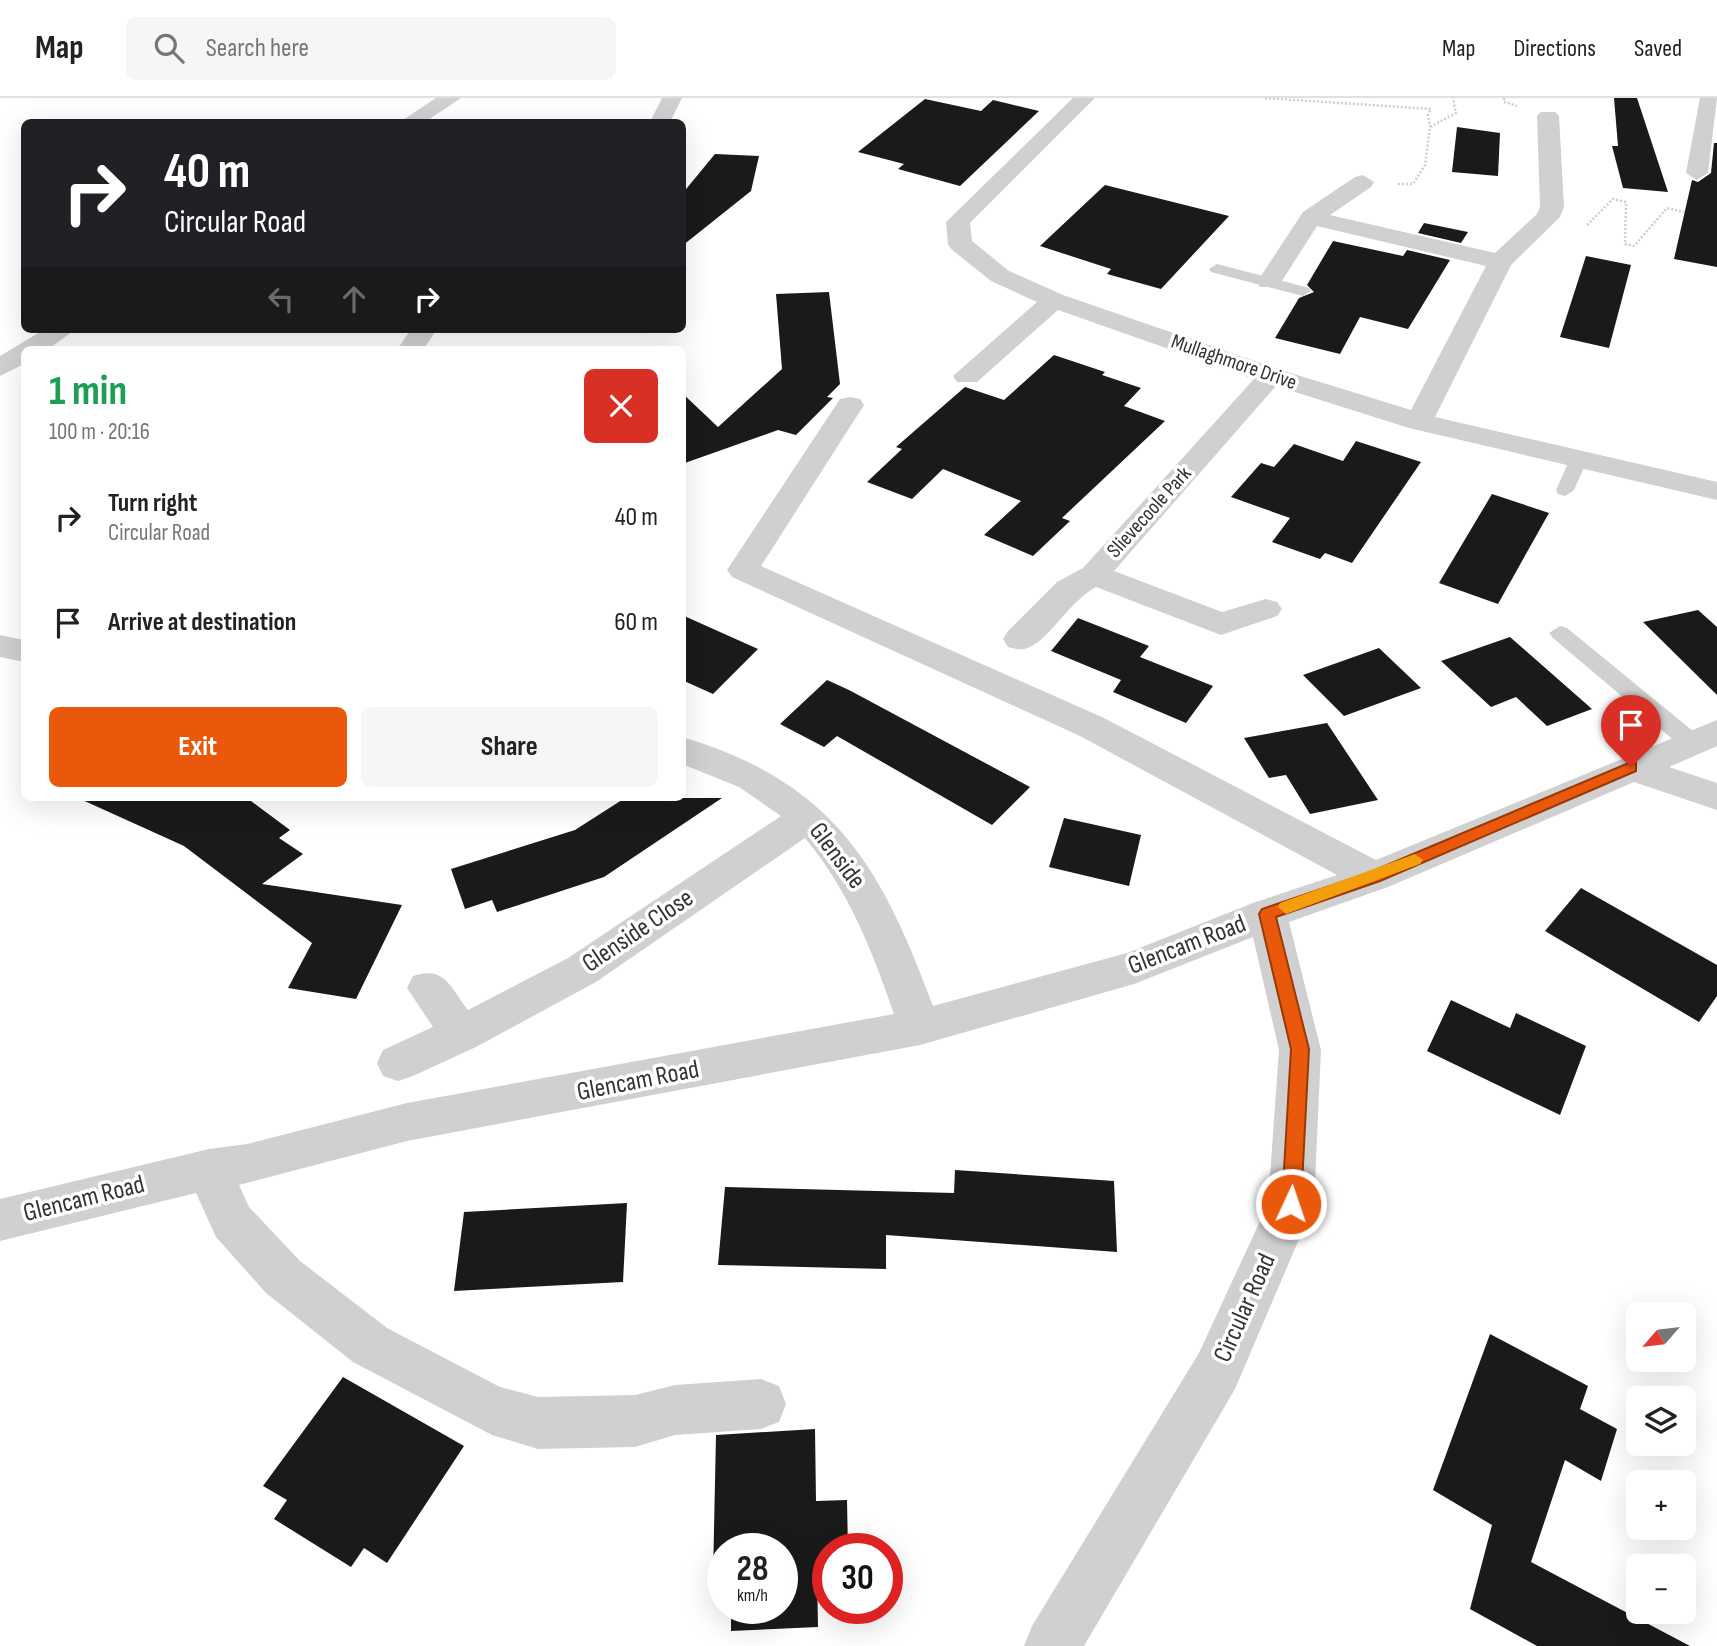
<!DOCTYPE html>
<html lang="en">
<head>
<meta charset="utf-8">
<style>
  body { margin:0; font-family:"Sofia Sans Condensed",sans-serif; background:#f6f6f6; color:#222; height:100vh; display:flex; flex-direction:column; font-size:26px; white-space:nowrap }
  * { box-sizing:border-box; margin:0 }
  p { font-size:23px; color:#767676 }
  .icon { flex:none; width:38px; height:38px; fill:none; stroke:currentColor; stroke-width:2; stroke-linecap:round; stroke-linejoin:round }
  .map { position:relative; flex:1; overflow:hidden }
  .sheet { position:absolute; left:21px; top:248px; width:665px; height:455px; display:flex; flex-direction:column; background:#fff; border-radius:10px; box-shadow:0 7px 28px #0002 }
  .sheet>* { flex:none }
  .guide { position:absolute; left:21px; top:21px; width:665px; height:214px; border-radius:10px; box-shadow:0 7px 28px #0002; background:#202124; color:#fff; overflow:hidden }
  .needle { width:46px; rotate:242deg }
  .fabs { position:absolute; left:1626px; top:1204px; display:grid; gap:14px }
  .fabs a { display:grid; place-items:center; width:70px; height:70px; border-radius:10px; background:#fff; box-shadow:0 7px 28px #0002; font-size:35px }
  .speed { position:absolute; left:707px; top:1435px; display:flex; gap:14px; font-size:35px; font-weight:700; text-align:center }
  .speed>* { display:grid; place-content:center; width:91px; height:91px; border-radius:50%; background:#fff; box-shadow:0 7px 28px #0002; line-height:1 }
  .speed small { font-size:18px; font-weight:400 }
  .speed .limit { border:10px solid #d22; background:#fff; color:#111 }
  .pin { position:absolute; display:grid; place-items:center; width:60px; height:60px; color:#fff; margin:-72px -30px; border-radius:50% 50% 50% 0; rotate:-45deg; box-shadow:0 0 7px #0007 }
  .pin .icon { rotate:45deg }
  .me { position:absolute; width:77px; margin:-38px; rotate:3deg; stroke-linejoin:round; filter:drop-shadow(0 0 5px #0008) }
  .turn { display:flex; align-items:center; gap:24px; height:147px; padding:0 28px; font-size:32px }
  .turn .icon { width:91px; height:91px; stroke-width:2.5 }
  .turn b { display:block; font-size:49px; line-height:60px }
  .lanes { display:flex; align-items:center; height:66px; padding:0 28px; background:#0003; justify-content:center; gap:35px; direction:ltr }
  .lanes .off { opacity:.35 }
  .round { display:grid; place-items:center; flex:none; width:74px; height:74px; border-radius:10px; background:#f6f6f6 }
  .head { display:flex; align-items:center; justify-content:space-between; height:119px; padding:0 28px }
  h1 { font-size:42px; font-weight:700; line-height:52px; color:#1e9e55 }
  .action { display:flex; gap:14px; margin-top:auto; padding:14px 28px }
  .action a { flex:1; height:80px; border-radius:10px; background:#ea580c; color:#fff; font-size:28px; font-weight:700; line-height:80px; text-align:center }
  .action a+a { background:#f6f6f6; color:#222 }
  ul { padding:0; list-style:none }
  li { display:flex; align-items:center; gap:21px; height:105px; padding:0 28px }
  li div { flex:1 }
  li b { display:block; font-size:26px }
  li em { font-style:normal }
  header { display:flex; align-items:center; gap:42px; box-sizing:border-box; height:98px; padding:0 35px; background:#fff; border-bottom:2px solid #e0e0e0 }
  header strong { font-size:33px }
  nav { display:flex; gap:38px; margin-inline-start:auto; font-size:24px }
  .search { width:490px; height:63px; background:#f6f6f6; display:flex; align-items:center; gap:18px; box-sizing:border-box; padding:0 24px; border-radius:10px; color:#767676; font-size:26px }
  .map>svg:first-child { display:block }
</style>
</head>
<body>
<header>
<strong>Map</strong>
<div class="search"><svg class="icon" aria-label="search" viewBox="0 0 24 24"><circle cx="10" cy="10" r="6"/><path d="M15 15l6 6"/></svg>Search here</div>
<nav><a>Map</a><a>Directions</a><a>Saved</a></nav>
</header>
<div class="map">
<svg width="1717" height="1548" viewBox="0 0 1717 1548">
  <rect width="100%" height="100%" fill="#fff"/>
  <g fill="#1a1a1a">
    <polygon points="1614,0 1637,0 1668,94 1623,90 1612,48 1618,48"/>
    <polygon points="925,1 981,13 993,2 1039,13 960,88 898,71 904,66 858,54"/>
    <polygon points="1457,29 1500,35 1498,78 1452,74"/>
    <polygon points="1714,45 1717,45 1717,169 1674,161 1692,82 1698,84 1711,75"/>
    <polygon points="715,56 759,58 751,93 682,148 682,96"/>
    <polygon points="1105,87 1229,118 1161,191 1107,176 1111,171 1040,148"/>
    <polygon points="1424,125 1468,134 1461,145 1418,135"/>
    <polygon points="1333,143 1403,158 1407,152 1450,162 1408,231 1360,219 1340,256 1275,240 1299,200 1314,194 1307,187"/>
    <polygon points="1586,158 1631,167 1609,250 1560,239"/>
    <polygon points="829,194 840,286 827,299 833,300 796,337 778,332 682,366 682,295 718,329 782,271 776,196"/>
    <polygon points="1054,257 1105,274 1102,277 1141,290 1124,308 1165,323 1062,420 1070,423 1033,458 984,437 1021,403 943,371 912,401 867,384 902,351 896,349 965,289 1004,302"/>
    <polygon points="1356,343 1421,364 1352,465 1325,455 1320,461 1272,444 1290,420 1231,399 1261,365 1274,369 1294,346 1343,363"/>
    <polygon points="1492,396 1549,415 1498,506 1439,485"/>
    <polygon points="1698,512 1717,529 1717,597 1643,524"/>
    <polygon points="682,517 758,551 713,596 682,582"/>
    <polygon points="1078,520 1149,548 1140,559 1213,588 1186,625 1113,594 1121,582 1051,553"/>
    <polygon points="1510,539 1592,611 1547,628 1516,599 1491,609 1441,563"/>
    <polygon points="1379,550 1421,590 1344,618 1303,577"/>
    <polygon points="827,582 849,592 1030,689 992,727 837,638 824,649 780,626"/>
    <polygon points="1327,625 1378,702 1310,716 1286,677 1269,680 1244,640"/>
    <polygon points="78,700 247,700 290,732 279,740 303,756 262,786 402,807 356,901 288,890 312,845 184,748"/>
    <polygon points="625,700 722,700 604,779 497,814 492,802 465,811 451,771 575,732"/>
    <polygon points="1064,720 1141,737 1129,788 1049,769"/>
    <polygon points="1581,790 1717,867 1717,898 1699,924 1545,833"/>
    <polygon points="1451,902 1510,930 1516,915 1586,948 1560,1017 1427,953"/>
    <polygon points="955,1072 1114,1083 1117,1154 886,1137 886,1171 718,1167 725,1089 954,1095"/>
    <polygon points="627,1105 623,1184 454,1193 464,1114"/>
    <polygon points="1490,1236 1588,1288 1580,1311 1617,1331 1601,1383 1565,1362 1531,1464 1690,1548 1537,1548 1470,1511 1492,1427 1433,1392"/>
    <polygon points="343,1279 464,1348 387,1465 364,1450 351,1469 274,1421 287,1402 263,1388"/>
    <polygon points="815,1331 816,1403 847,1402 848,1451 828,1451 828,1475 817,1475 818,1529 731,1533 731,1510 782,1510 782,1451 723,1451 723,1479 713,1479 716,1337"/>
  </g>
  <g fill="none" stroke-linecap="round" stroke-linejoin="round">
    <g stroke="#cdcdcd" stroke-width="2.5" stroke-dasharray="2 2" stroke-linecap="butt">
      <polyline points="1265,0 1431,11 1428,17 1430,29"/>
      <polyline points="1504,0 1504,4 1517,8"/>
      <polyline points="1398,86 1413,86 1425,67 1430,29 1456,15 1453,0"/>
      <polyline points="1587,127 1613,101 1626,104 1625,146 1634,148 1667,110 1684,114"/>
    </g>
    <g fill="#d0d0d0" fill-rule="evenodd">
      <polygon points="1217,166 1309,190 1311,193 1303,198 1211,174 1209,171"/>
      <polygon points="1578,357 1587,363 1574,392 1565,398 1558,396 1556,392 1569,363"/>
      <polygon points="1560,528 1567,530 1699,638 1702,644 1699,650 1683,650 1553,540 1549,535"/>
    </g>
    <g fill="#d0d0d0" fill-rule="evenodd">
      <polygon points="436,0 461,0 425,24 400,24"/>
      <polygon points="662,0 682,0 670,24 650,24"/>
      <path d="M1073,0H1095L970,125L972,143L1009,173L1063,197L1281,272L1411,312L1486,168L1317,128L1278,189H1260L1257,184L1303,114L1355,79L1363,77L1374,84L1371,89L1330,117L1495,155L1537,116L1540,109L1537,18L1541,14H1555L1559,18L1564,109L1560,119L1511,167L1435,319L1717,384V402L1409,330L1276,288L1114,473L1222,514L1266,501L1277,504L1282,511L1277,518L1221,537L1096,489C1069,504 1050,540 1030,549C1022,553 1016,551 1008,549L1003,541L1008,533L1057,484L1083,470L1254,281L1058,212L977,284H957L953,278L1037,204L991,183L951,151L948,146L946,124Z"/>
      <polygon points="1700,0 1717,0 1708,75 1697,82 1686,75"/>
      <polygon points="45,231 76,231 47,252 24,252 24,266 0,278 0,258"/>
      <polygon points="411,231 437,231 423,252 397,252"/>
      <path d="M850,299L860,301L864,307L761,468L1104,620L1376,762L1717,622V648L1669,669L1717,685V712L1634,684L1388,789L1289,824L1321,952L1314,1106L1235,1291L1084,1548H1024L1032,1528L1199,1255L1268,1106L1279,952L1253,839L1134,886L920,947L407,1043L239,1087L249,1109L300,1163L387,1230L500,1289L538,1299L635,1297L675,1287L761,1281L779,1288L786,1306L779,1324L761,1331L675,1337L635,1349L538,1351L492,1337L353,1264L266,1195L216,1139L196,1095L0,1143V1101L209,1051L247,1046L407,1005L894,916C872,852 849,793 805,740L596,884L476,949L413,978L398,983L383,978L377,965L383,952L433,929L407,890L413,878C445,867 451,890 468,912L568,860L781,718L739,689L682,666V639C833,684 881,767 933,908L1127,855L1253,805L1337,777L1080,638L732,479L727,472L840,301Z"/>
      <polygon points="0,537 24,542 24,564 0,559"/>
    </g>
  </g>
  <polygon fill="#ea580c" stroke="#983908" stroke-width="2" points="1631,664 1636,665 1636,673 1380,783 1276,819 1309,951 1301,1106 1298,1112 1291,1115 1285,1112 1282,1106 1291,951 1259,816 1262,811 1368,775"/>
  <polygon fill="#f59e0b" points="1415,756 1423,762 1420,766 1286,816 1278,809 1280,805"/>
  <g text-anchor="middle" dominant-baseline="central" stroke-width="7" stroke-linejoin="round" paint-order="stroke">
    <g font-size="21" fill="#333" stroke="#fff">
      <text transform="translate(1234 264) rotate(19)">Mullaghmore Drive</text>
      <text transform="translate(1149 414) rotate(-48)">Slievecoole Park</text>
    </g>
    <g font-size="26" fill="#333" stroke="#fff">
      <text transform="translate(837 758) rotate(53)">Glenside</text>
      <text transform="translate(638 833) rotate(-34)">Glenside Close</text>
      <text transform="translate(1187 847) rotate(-21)">Glencam Road</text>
      <text transform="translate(638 983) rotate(-11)">Glencam Road</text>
      <text transform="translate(84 1101) rotate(-14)">Glencam Road</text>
      <text transform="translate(1245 1210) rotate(-66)">Circular Road</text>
    </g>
  </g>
</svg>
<div class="fabs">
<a><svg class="needle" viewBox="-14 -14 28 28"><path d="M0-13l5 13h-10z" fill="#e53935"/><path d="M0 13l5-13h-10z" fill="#767676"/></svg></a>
<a><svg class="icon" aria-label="layers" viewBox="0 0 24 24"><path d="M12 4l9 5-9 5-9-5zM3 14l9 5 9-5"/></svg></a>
<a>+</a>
<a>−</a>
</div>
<div class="speed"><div>28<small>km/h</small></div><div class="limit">30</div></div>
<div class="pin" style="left:1631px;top:669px;background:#d93025"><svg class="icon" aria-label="arrive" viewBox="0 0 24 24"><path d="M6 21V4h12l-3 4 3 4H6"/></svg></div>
<svg class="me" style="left:1291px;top:1106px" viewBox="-20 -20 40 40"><circle r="17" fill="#ea580c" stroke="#fff" stroke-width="3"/><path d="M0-11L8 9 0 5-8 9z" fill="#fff"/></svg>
<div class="guide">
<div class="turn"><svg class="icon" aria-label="right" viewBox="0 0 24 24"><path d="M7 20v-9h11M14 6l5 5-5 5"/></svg><div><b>40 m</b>Circular Road</div></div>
<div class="lanes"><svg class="icon off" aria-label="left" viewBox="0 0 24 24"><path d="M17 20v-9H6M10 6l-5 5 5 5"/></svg><svg class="icon off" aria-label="ahead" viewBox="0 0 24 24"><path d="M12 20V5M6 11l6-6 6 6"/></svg><svg class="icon" aria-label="right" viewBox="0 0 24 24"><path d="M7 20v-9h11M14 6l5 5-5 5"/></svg></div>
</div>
<section class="sheet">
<div class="head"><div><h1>1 min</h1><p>100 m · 20:16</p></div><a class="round" style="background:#d93025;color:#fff"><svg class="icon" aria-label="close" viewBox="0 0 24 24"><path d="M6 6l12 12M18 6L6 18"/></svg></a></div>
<ul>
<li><svg class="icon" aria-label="right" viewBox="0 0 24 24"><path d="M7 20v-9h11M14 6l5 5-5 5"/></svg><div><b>Turn right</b><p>Circular Road</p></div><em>40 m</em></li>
<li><svg class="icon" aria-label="arrive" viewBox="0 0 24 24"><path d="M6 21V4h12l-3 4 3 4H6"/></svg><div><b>Arrive at destination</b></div><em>60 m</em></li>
</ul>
<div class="action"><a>Exit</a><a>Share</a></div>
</section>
</div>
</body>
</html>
